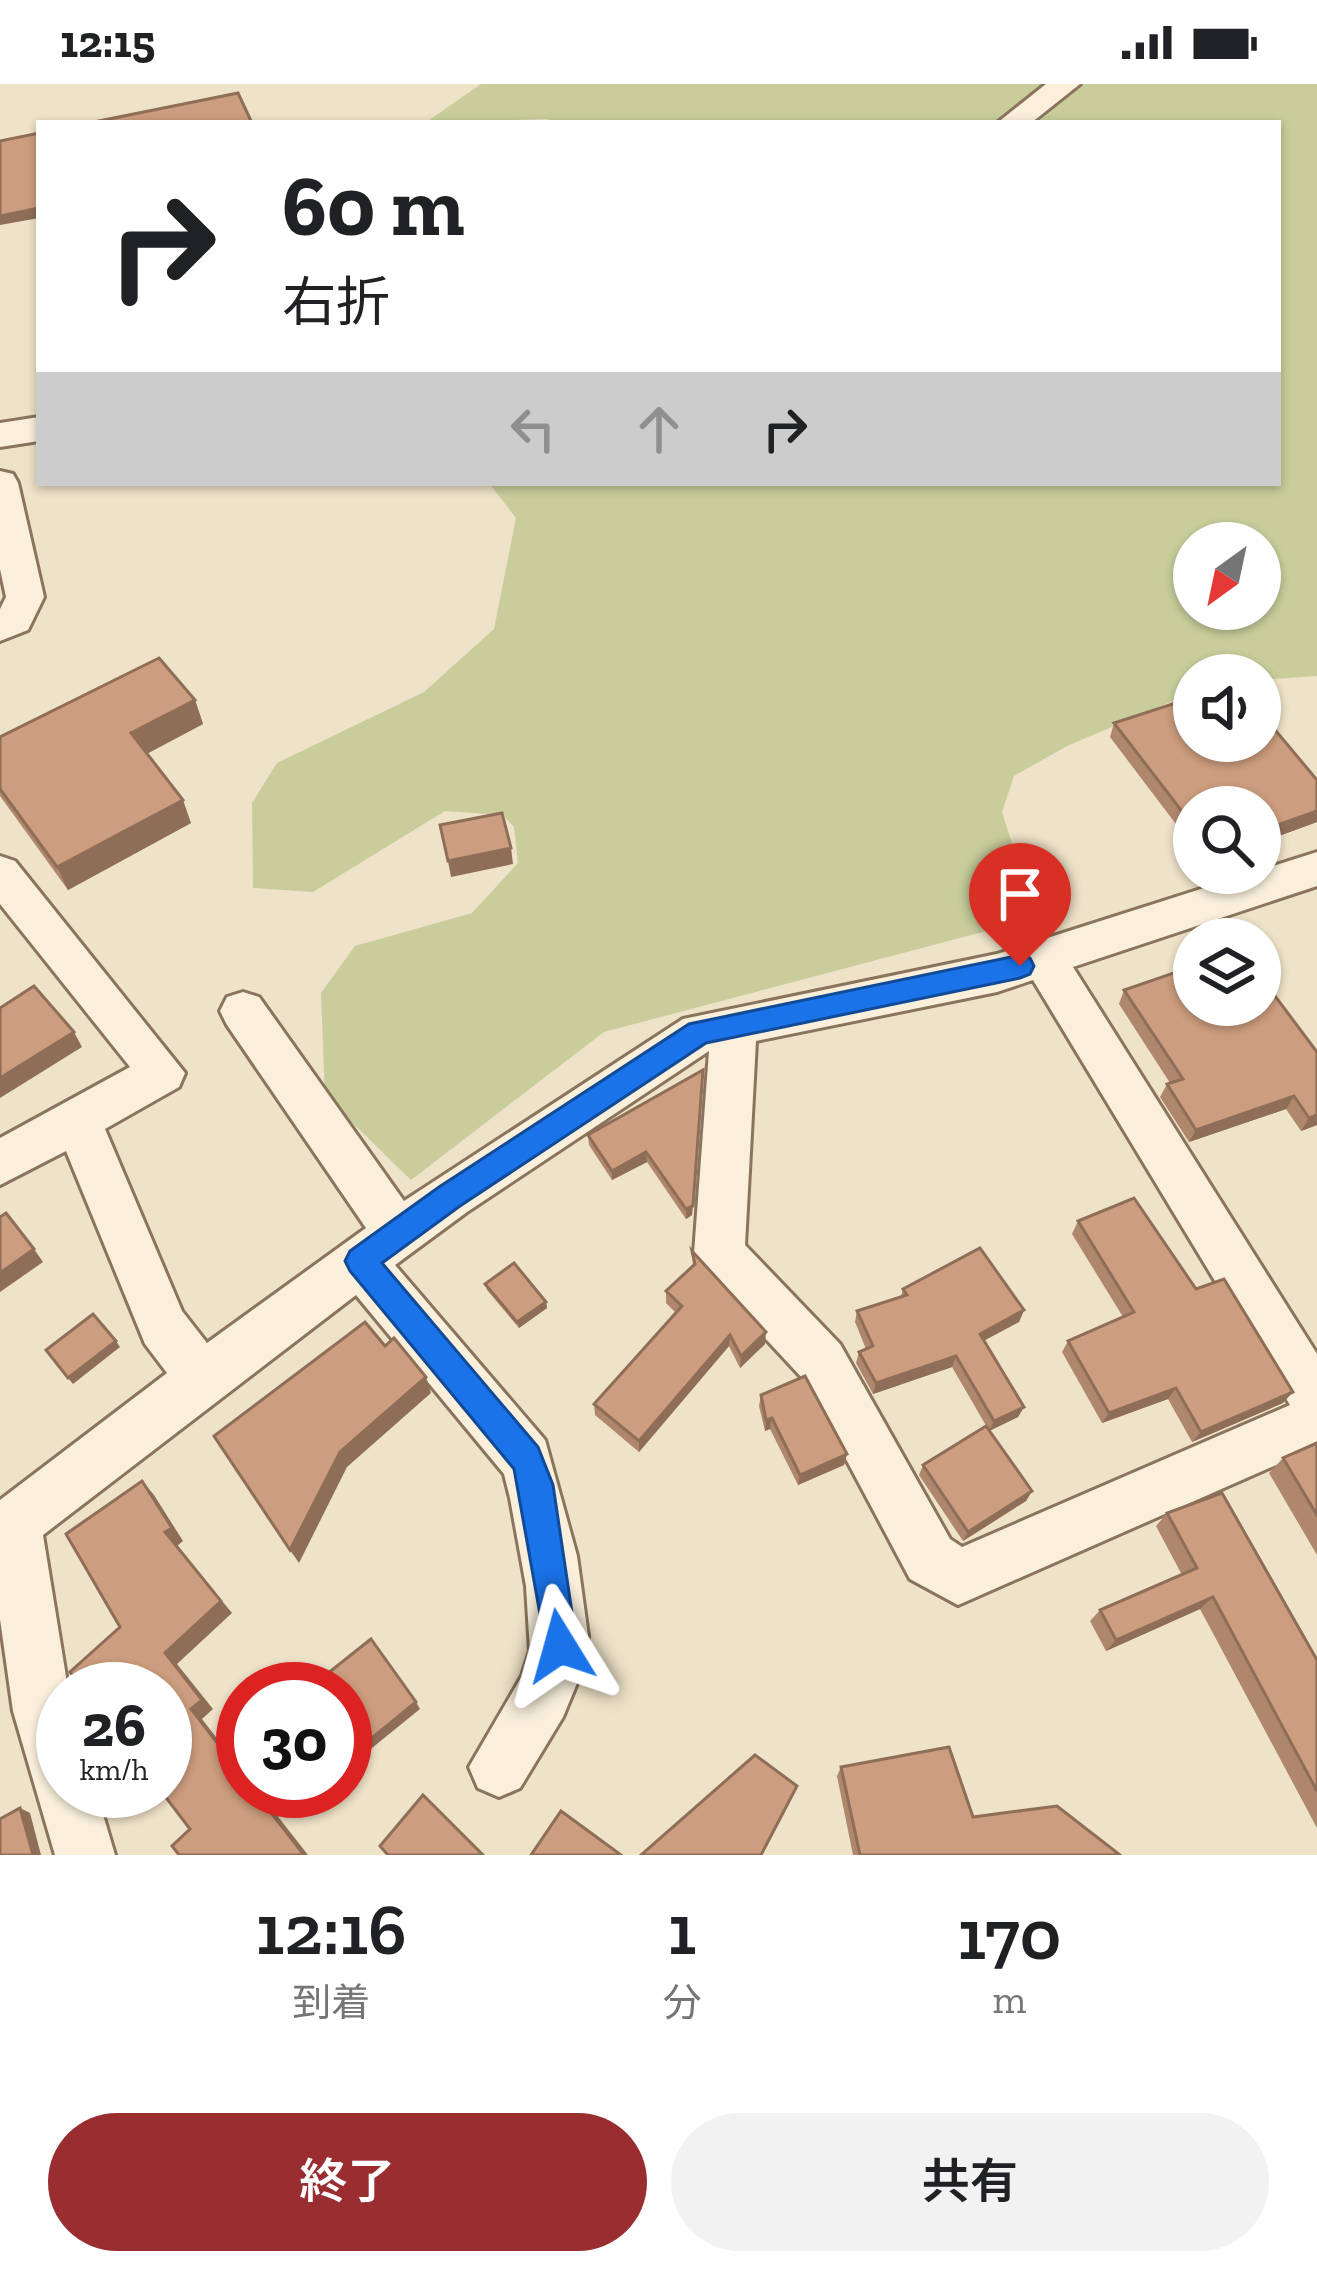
<!DOCTYPE html>
<html lang="ja">
<head>
<meta charset="utf-8">
<style>
  body { margin:0; font-family:"Zilla Slab","Noto Sans JP",serif; background:#f2f2f2; color:#202124; height:100vh; display:flex; flex-direction:column; font-size:45px; white-space:nowrap }
  * { box-sizing:border-box; margin:0 }
  p { font-size:39px; color:#757577 }
  .icon { flex:none; width:66px; height:66px; fill:none; stroke:currentColor; stroke-width:2; stroke-linecap:round; stroke-linejoin:round }
  .map { position:relative; height:1771px; overflow:hidden }
  .details { display:flex; flex-direction:column; background:#fff; flex:1 }
  .details>* { flex:none }
  .top-card { position:absolute; left:36px; top:36px; width:1245px; height:366px; border-radius:0px; box-shadow:0 3px 9px #0004; background:#fff; color:#202124; overflow:hidden }
  .needle { width:78px; rotate:213deg }
  .fabs { position:absolute; left:1173px; top:438px; display:grid; gap:24px }
  .fabs a { display:grid; place-items:center; width:108px; height:108px; border-radius:50%; background:#fff; box-shadow:0 3px 9px #0004; font-size:60px }
  .speed { position:absolute; left:36px; top:1578px; display:flex; gap:24px; font-size:60px; font-weight:700; text-align:center }
  .speed>* { display:grid; place-content:center; width:156px; height:156px; border-radius:50%; background:#fff; box-shadow:0 3px 9px #0004; line-height:1 }
  .speed small { font-size:30px; font-weight:400 }
  .speed .limit { border:18px solid #d22; background:#fff; color:#111 }
  .pin { position:absolute; display:grid; place-items:center; width:102px; height:102px; color:#fff; margin:-123px -51px; border-radius:50% 50% 50% 0; rotate:-45deg; box-shadow:0 0 12px #0007 }
  .pin .icon { rotate:45deg }
  .me { position:absolute; width:132px; margin:-66px; rotate:352deg; stroke-linejoin:round; filter:drop-shadow(0 0 9px #0008) }
  .turn { display:flex; align-items:center; gap:42px; height:252px; padding:0 48px; font-size:54px }
  .turn .icon { width:156px; height:156px; stroke-width:2.5 }
  .turn b { display:block; font-size:84px; line-height:102px }
  .lanes { display:flex; align-items:center; height:114px; padding:0 48px; background:#0003; justify-content:center; gap:60px; direction:ltr }
  .lanes .off { opacity:.35 }
  .eta { display:flex; justify-content:space-evenly; align-items:center; height:204px; text-align:center }
  .eta b { font-size:72px; font-weight:600; line-height:84px }
  .action { display:flex; gap:24px; margin-top:auto; padding:24px 48px }
  .action a { flex:1; height:138px; border-radius:72px; background:#992d30; color:#fff; font-size:48px; font-weight:600; line-height:138px; text-align:center }
  .action a+a { background:#f2f2f2; color:#202124 }
  .status { display:flex; justify-content:space-between; align-items:center; height:84px; padding:0 60px; background:#fff; direction:ltr }
  .status svg { height:33px; fill:currentColor }
  .map>svg:first-child { display:block }
</style>
</head>
<body>
<div class="status"><b>12:15</b><svg viewBox="0 0 49 12"><path d="M0 12V9h3v3zM5 12V6h3v6zM10 12V3h3v9zM15 12V0h3v12zM26 1h20v11H26zM47 4h2v5h-2z"/></svg></div>
<div class="map">
<svg width="1317" height="1771" viewBox="0 0 1317 1771">
  <rect width="100%" height="100%" fill="#eee2c8"/>
  <path fill="#c8cd9b" fill-rule="evenodd" d="M481,0H1317V592L1260,596V591H1194V608L1067,662L1014,692L1002,728L1029,813L990,846L604,948L411,1096L325,1012L321,909L355,862L472,829L518,779L514,743L503,731L445,727L313,808L253,804L252,719L277,679L424,608L494,545L516,434L489,399H1278V39H553L547,35L425,39ZM1194,459H1260V525H1194Z"/>
  <g fill="none" stroke-linecap="round" stroke-linejoin="round">
    <g stroke="#8a745d" stroke-width="6">
      <g id="minor">
        <polygon points="1046,0 1080,0 1031,39 997,39"/>
        <polygon points="39,333 39,357 0,363 0,339"/>
        <polygon points="0,387 13,390 18,399 44,513 28,546 0,557 0,525 6,513 0,485"/>
        <path d="M1317,768V802L1073,883L1317,1270V1363L958,1521L910,1495L804,1296L701,1185L694,1169L709,967L467,1128L395,1181L545,1356L577,1472L588,1552L584,1582L563,1633L520,1704L499,1713L478,1704L469,1683L522,1592L530,1567L526,1502L510,1414L504,1390L356,1211L43,1451L68,1605H63V1707H96L115,1771H55L13,1627L0,1535V1416L167,1289L145,1260L66,1067L0,1101V1054L130,983L0,820V772L15,777L185,989L179,1003L105,1045L182,1227L207,1259L366,1144L227,941L220,927L227,913L243,908L259,913L404,1117L683,935L997,870ZM1033,896L1290,1321L962,1463L950,1455L840,1260L745,1161L756,957L997,908Z"/>
      </g>
    </g>
    <use href="#minor" fill="#f9efdb" fill-rule="evenodd"/>
  </g>
  <g fill="#af876c">
    <polygon points="195,616 203,640 147,670 191,739 68,806 0,712 0,653"/>
    <polygon points="1114,639 1317,738 1260,759 1260,723 1194,723 1194,764 1110,653"/>
    <polygon points="1124,906 1260,921 1317,1041 1301,1047 1286,1025 1189,1058 1160,1013 1167,1000 1170,999 1119,920"/>
    <polygon points="702,997 692,1131 686,1135 647,1078 612,1096 589,1061 588,1051"/>
    <polygon points="1078,1137 1196,1205 1283,1319 1192,1358 1168,1315 1102,1339 1062,1268 1068,1257 1123,1233 1072,1150"/>
    <polygon points="692,1167 765,1260 740,1284 729,1262 639,1368 595,1331 594,1320 676,1229 666,1219 666,1207 693,1183"/>
    <polygon points="485,1200 546,1218 547,1224 519,1244 487,1206"/>
    <polygon points="903,1205 1024,1226 1019,1238 984,1256 1024,1323 1018,1333 989,1347 1032,1407 1026,1417 963,1457 919,1391 923,1381 988,1345 952,1283 873,1310 856,1279 859,1268 866,1265 855,1238 857,1227 901,1213"/>
    <polygon points="761,1311 847,1370 844,1381 798,1401 770,1345 765,1347 759,1322"/>
    <polygon points="1317,1359 1317,1471 1269,1389 1283,1374"/>
    <polygon points="1167,1429 1317,1576 1317,1744 1200,1525 1106,1567 1090,1537 1100,1526 1182,1491 1156,1442"/>
    <polygon points="841,1683 973,1733 1120,1771 853,1771 837,1692"/>
  </g>
  <g fill="#8f6e58">
    <polygon points="39,124 39,134 0,141 0,132"/>
    <polygon points="195,616 203,640 140,673 131,649"/>
    <polygon points="183,716 191,739 68,806 57,783"/>
    <polygon points="1317,727 1317,738 1260,759 1260,747"/>
    <polygon points="511,764 513,780 451,793 448,777"/>
    <polygon points="74,948 82,963 0,1014 0,994"/>
    <polygon points="702,997 692,1131 686,1135 686,1125"/>
    <polygon points="1294,1012 1286,1025 1189,1058 1196,1046"/>
    <polygon points="1317,1031 1317,1041 1301,1047 1309,1034"/>
    <polygon points="646,1068 647,1078 612,1096 612,1087"/>
    <polygon points="34,1165 43,1178 0,1208 0,1189"/>
    <polygon points="546,1218 547,1224 519,1244 517,1238"/>
    <polygon points="1024,1226 1019,1238 976,1261 980,1250"/>
    <polygon points="766,1248 765,1260 740,1284 741,1272"/>
    <polygon points="730,1251 729,1262 639,1368 639,1357"/>
    <polygon points="116,1257 120,1263 73,1300 68,1294"/>
    <polygon points="956,1272 952,1283 873,1310 876,1299"/>
    <polygon points="426,1293 431,1309 347,1383 299,1479 290,1466 340,1368"/>
    <polygon points="1176,1304 1168,1315 1102,1339 1109,1329"/>
    <polygon points="1293,1308 1283,1319 1192,1358 1201,1348"/>
    <polygon points="1024,1323 1018,1333 989,1347 994,1337"/>
    <polygon points="772,1334 770,1345 765,1347 766,1336"/>
    <polygon points="847,1370 844,1381 798,1401 800,1391"/>
    <polygon points="142,1397 154,1411 183,1457 177,1462 232,1529 177,1580 213,1625 202,1635 243,1688 243,1692 191,1625 165,1569 165,1448"/>
    <polygon points="1032,1407 1026,1417 963,1457 968,1448"/>
    <polygon points="1213,1513 1200,1525 1106,1567 1116,1556"/>
    <polygon points="416,1618 420,1625 367,1668 362,1662"/>
    <polygon points="254,1707 258,1707 308,1771 304,1771"/>
    <polygon points="20,1724 30,1729 41,1771 33,1771"/>
  </g>
  <g fill="#cc9d7e" stroke="#8f6e58" stroke-width="3">
    <polygon points="238,9 252,39 89,39"/>
    <polygon points="39,49 39,124 0,132 0,57"/>
    <polygon points="159,574 195,616 131,649 183,716 57,783 0,705 0,653"/>
    <polygon points="1194,613 1194,657 1260,657 1260,628 1317,696 1317,727 1260,747 1260,723 1194,723 1194,743 1114,639"/>
    <polygon points="502,729 511,764 448,777 440,741"/>
    <polygon points="1194,882 1194,921 1260,921 1260,892 1317,968 1317,1031 1309,1034 1294,1012 1196,1046 1167,1000 1183,995 1124,906"/>
    <polygon points="34,902 74,948 0,994 0,924"/>
    <polygon points="703,986 693,1122 686,1125 646,1068 612,1087 588,1051"/>
    <polygon points="1134,1114 1196,1205 1224,1195 1293,1308 1201,1348 1176,1304 1109,1329 1068,1257 1134,1228 1078,1137"/>
    <polygon points="6,1129 34,1165 0,1189 0,1133"/>
    <polygon points="980,1164 1024,1226 980,1250 1024,1323 994,1337 956,1272 876,1299 859,1268 873,1262 857,1227 907,1211 903,1205"/>
    <polygon points="692,1167 766,1248 741,1272 730,1251 639,1357 594,1320 682,1222 666,1207 695,1180"/>
    <polygon points="514,1179 546,1218 517,1238 485,1200"/>
    <polygon points="93,1230 116,1257 68,1294 46,1266"/>
    <polygon points="365,1238 385,1262 394,1254 426,1293 340,1368 290,1466 214,1352"/>
    <polygon points="805,1292 847,1370 800,1391 772,1334 766,1336 761,1311"/>
    <polygon points="986,1342 1032,1407 968,1448 923,1381"/>
    <polygon points="1317,1359 1317,1431 1283,1374"/>
    <polygon points="142,1397 172,1444 165,1448 221,1517 165,1569 202,1616 191,1625 243,1692 243,1707 254,1707 304,1771 179,1771 172,1762 190,1745 161,1707 165,1707 165,1605 83,1605 70,1588 120,1543 66,1450"/>
    <polygon points="1222,1409 1317,1576 1317,1707 1213,1513 1116,1556 1100,1526 1197,1484 1167,1429"/>
    <polygon points="371,1555 416,1618 362,1662 345,1638 345,1605 323,1605 318,1597"/>
    <polygon points="949,1663 973,1733 1057,1722 1120,1771 860,1771 841,1683"/>
    <polygon points="755,1671 797,1702 761,1771 641,1771"/>
    <polygon points="423,1711 483,1771 388,1771 380,1762"/>
    <polygon points="20,1724 33,1771 0,1771 0,1735"/>
    <polygon points="561,1727 621,1771 531,1771"/>
  </g>
  <polygon fill="#1a73e8" stroke="#114b97" stroke-width="3" points="1020,871 1030,874 1034,882 1030,890 1020,894 706,959 460,1122 382,1179 538,1363 553,1401 577,1562 572,1575 560,1580 548,1575 514,1385 350,1187 345,1177 350,1167 439,1103 689,940"/>
</svg>
<div class="fabs">
<a><svg class="needle" viewBox="-14 -14 28 28"><path d="M0-13l5 13h-10z" fill="#e53935"/><path d="M0 13l5-13h-10z" fill="#757577"/></svg></a>
<a><svg class="icon" aria-label="sound" viewBox="0 0 24 24"><path d="M4 9h4l5-4v14l-5-4H4zM17 9q2 3 0 6"/></svg></a>
<a><svg class="icon" aria-label="search" viewBox="0 0 24 24"><circle cx="10" cy="10" r="6"/><path d="M15 15l6 6"/></svg></a>
<a><svg class="icon" aria-label="layers" viewBox="0 0 24 24"><path d="M12 4l9 5-9 5-9-5zM3 14l9 5 9-5"/></svg></a>
</div>
<div class="speed"><div>26<small>km/h</small></div><div class="limit">30</div></div>
<div class="pin" style="left:1020px;top:882px;background:#d93025"><svg class="icon" aria-label="arrive" viewBox="0 0 24 24"><path d="M6 21V4h12l-3 4 3 4H6"/></svg></div>
<svg class="me" style="left:560px;top:1562px" viewBox="-20 -20 40 40"><path d="M0-17L14 15 0 8-14 15z" fill="#1a73e8" stroke="#fff" stroke-width="4"/></svg>
<div class="top-card">
<div class="turn"><svg class="icon" aria-label="right" viewBox="0 0 24 24"><path d="M7 20v-9h11M14 6l5 5-5 5"/></svg><div><b>60 m</b>右折</div></div>
<div class="lanes"><svg class="icon off" aria-label="left" viewBox="0 0 24 24"><path d="M17 20v-9H6M10 6l-5 5 5 5"/></svg><svg class="icon off" aria-label="ahead" viewBox="0 0 24 24"><path d="M12 20V5M6 11l6-6 6 6"/></svg><svg class="icon" aria-label="right" viewBox="0 0 24 24"><path d="M7 20v-9h11M14 6l5 5-5 5"/></svg></div>
</div>
</div>
<section class="details">
<div class="eta">
<div><b>12:16</b><p>到着</p></div>
<div><b>1</b><p>分</p></div>
<div><b>170</b><p>m</p></div>
</div>
<div class="action"><a>終了</a><a>共有</a></div>
</section>
</body>
</html>
